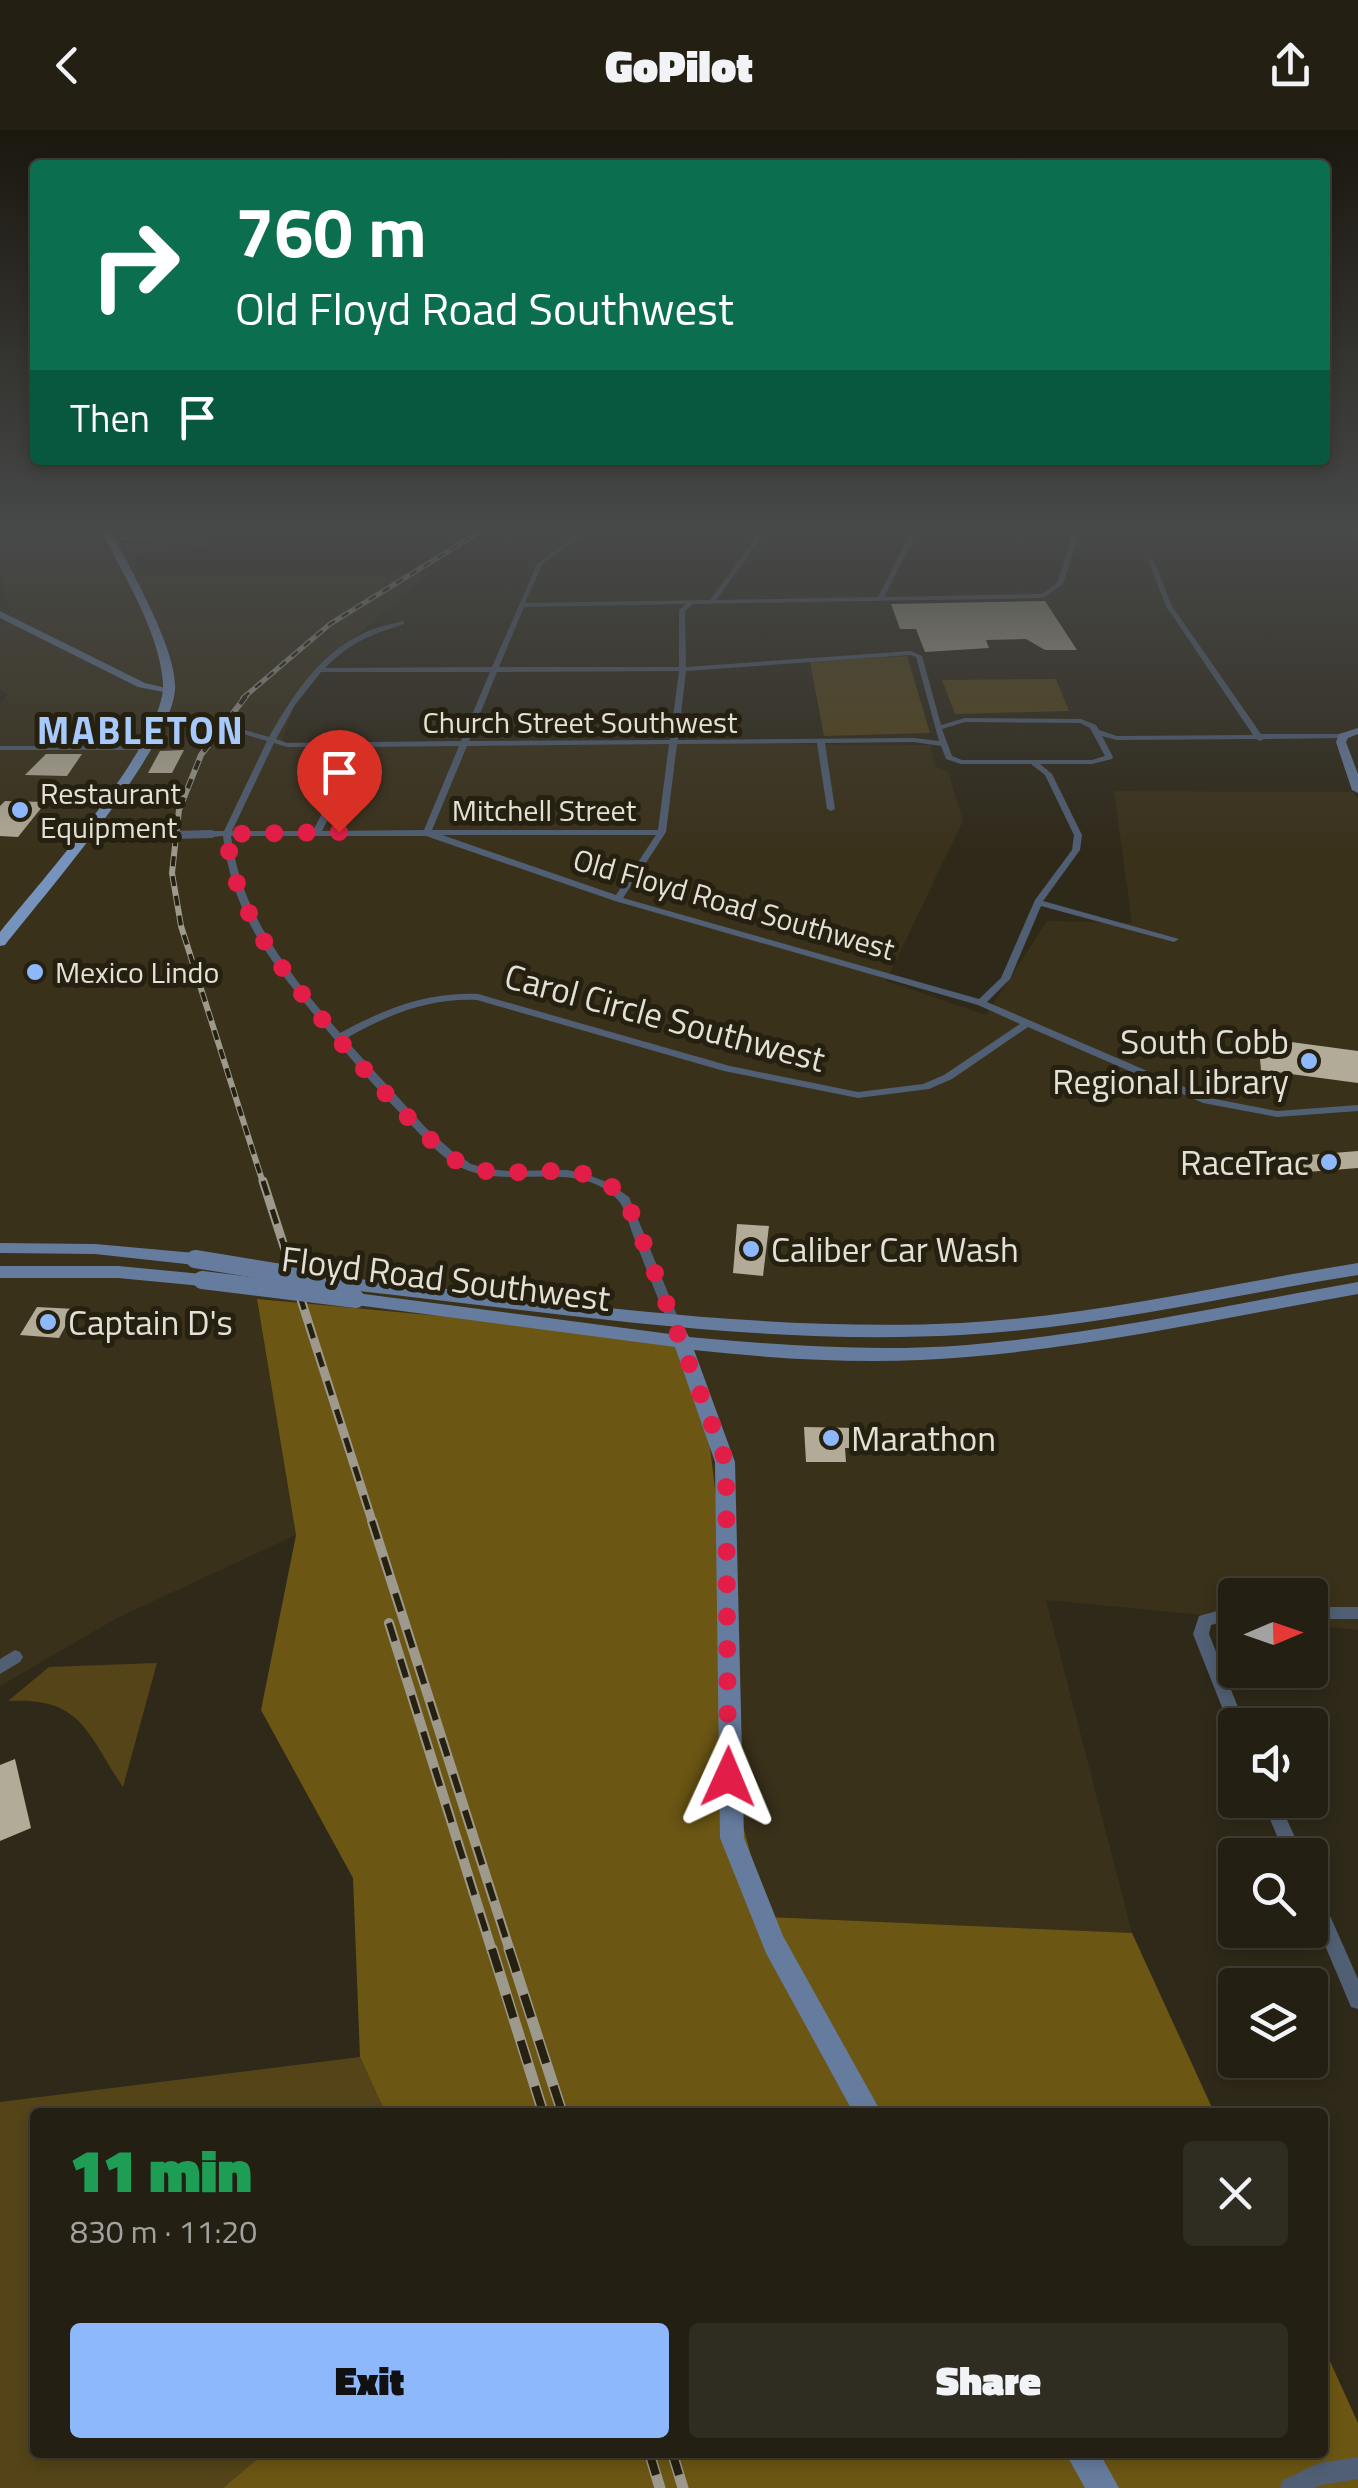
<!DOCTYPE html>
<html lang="en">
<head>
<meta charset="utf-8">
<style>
  body { margin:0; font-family:"Titillium Web",sans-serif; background:#2f2c21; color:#f1f3f6; height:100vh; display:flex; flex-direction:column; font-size:38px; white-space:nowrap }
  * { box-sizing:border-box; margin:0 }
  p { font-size:32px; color:#a3a2a0 }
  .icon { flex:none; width:55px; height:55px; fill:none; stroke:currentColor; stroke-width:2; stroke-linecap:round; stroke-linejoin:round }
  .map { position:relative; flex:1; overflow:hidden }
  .drawer { position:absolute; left:30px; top:1978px; width:1298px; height:350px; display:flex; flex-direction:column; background:#231f13; border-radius:10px; box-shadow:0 5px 15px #0003,0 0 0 2px #403d33 }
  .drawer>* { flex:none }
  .guide { position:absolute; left:30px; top:30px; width:1300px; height:305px; border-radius:10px; box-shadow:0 5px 15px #0003,0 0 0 2px #403d33; background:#0b6e4f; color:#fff; overflow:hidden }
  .needle { width:65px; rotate:88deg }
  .buttons { position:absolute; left:1218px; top:1448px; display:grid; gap:20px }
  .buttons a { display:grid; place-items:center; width:110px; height:110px; border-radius:10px; background:#231f13; box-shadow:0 5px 15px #0003,0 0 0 2px #403d33; font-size:50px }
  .pin { position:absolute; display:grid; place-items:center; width:85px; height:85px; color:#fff; margin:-102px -42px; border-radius:50% 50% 50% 0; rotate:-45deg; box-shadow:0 0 10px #0007 }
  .pin .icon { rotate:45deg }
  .me { position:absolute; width:110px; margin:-55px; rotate:1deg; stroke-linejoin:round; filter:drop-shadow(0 0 8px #0008) }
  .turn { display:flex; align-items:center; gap:35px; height:210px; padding:0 40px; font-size:45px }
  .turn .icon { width:130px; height:130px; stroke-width:2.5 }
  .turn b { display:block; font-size:70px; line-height:85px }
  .then { display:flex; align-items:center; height:95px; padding:0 40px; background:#0003; gap:20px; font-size:38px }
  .round { display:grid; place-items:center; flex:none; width:105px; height:105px; border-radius:10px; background:#2f2c21 }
  .overview { display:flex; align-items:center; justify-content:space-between; height:170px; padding:0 40px }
  h1 { font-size:60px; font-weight:800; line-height:75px; color:#1e9e55 }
  .action { display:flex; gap:20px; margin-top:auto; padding:20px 40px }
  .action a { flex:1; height:115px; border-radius:10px; background:#8db9fc; color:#111; font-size:40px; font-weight:800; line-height:115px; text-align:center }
  .action a+a { background:#2f2c21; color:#f1f3f6 }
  header { display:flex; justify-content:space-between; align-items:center; height:130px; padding:0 40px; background:#231f13; font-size:45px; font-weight:800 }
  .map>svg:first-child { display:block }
</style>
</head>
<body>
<header><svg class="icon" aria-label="back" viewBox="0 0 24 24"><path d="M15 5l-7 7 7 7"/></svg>GoPilot<svg class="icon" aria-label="share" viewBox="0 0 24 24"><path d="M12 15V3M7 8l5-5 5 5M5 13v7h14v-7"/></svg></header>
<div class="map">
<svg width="1358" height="2358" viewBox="0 0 1358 2358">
  <rect width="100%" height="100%" fill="#2f2919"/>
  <polygon fill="#3a311a" points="0,396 167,396 214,417 129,426 140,446 429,443 311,545 297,568 281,612 930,615 936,637 948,641 963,691 886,851 986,885 1047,791 1132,793 1114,661 1353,662 1358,668 1358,1500 1310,1495 1310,1465 1235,1465 1235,1488 1046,1470 1132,1803 768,1787 728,1641 257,1170 296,1405 117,1488 0,1556 0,574 7,565 0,559 0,494 11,488 0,438"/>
  <g fill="#544418">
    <polygon points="907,526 930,603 824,606 810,532"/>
    <polygon points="1056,549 1069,581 955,584 942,550"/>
    <path d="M157,1533L123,1657C86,1602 82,1567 8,1571L49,1537Z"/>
    <polygon points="360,1927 385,1982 35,1982 35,2322 266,2323 223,2358 0,2358 0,1972"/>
  </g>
  <g fill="#6b5613">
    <polygon points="257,1169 678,1208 702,1253 730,1480 728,1641 768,1787 1132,1803 1214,1982 385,1982 360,1927 353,1748 261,1580 296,1405"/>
    <polygon points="1323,2216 1358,2293 1358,2358 223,2358 266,2322 1322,2322"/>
  </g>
  <g fill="#b2ab97">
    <polygon points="1045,471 1077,520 1045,520 1026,509 986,510 989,518 925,522 916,499 900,499 891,474"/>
    <polygon points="184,620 172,643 148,643 160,621"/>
    <polygon points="46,624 82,624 67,646 25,645"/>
    <polygon points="5,671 46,672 18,707 0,706 0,676"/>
    <polygon points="1291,912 1358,921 1358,953 1261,940 1259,918 1291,917"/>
    <polygon points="1358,1021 1358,1038 1307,1042 1296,1026"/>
    <polygon points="737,1094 769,1096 763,1146 733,1143"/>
    <polygon points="37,1177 75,1179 59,1208 20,1205"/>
    <polygon points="804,1297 857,1298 859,1318 845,1318 846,1332 806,1332"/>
    <polygon points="15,1629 31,1698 0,1711 0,1635"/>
  </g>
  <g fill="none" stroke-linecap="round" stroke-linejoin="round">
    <g fill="#515f74" fill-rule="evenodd">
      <polygon points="203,396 213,396 180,406 109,411 106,409 180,402"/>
      <path d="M587,396H594L542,435L525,473L710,470L764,396H770L716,470L878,467L914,396H920L884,467L1042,464L1057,453L1075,396H1081L1063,454L1043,468L693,474L685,481L686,537L911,521L922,526L941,595L965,588L1081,589L1096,595L1099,600L1117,606L1253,605L1166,476L1148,430L1153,429L1172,476L1261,604H1343L1347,606L1343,608L1264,609L1260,611L1256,609L1117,610L1102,606L1113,627L1112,629L1092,634H1040L1052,644L1082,705L1080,720L1043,771L1179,809L1174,812L1041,776L1010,849L987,872L1210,968L1277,981L1358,975V981L1277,987L1203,973L1028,897L952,949L929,959L858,968L724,941L477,870C428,868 387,885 345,909L426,998L452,1021L471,1034L489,1039L508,1041L567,1040L586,1044L609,1053L629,1067L679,1190L673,1194L667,1190C655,1162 644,1133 633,1105C629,1094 625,1078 618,1070C578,1028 513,1060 464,1039C440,1028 419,1003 401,984C369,951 340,916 311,881C290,855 269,829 253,800C237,771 227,740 223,706L211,707L207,704L211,701H224L267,611L213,595L161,591L157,589L161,587L214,591L269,607C293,565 319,524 364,503C375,497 390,495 402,491L404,492V494C370,505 351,512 325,538L492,537L537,434ZM686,474L679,480V537H499L524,477ZM910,525L916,527L939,611L914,608L678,610L686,541ZM679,541L670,610L469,611L497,542ZM321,542H490L461,611L287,613L276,609L295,575ZM965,592L1080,593L1090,598L1105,626L1092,630H962L952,626L942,599ZM914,612L941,616L946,629L961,634H1031L1045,645L1074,705L1072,720L1035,770L1001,848L979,869L623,768L666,702L677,614L817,613L827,679L831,681L835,679L825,613ZM274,613L287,617H356L313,701H232ZM669,614L658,700H432L467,616ZM459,616L424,700L322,701L364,617ZM442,705H656L616,765ZM231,706H426L615,771L978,875L1020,894L944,945L923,954L858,962L730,936L478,864C427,862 384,879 340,903C290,845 241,785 231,706Z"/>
      <polygon points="0,616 145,616 149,618 145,620 0,620"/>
      <polygon points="78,704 132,703 136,706 132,709 75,709 74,707"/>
      <polygon points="1235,1476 1235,1488 1211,1495 1209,1504 1245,1595 1235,1595 1235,1601 1231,1600 1229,1595 1193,1504 1199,1486"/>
      <rect x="1310" y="1477" width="48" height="12"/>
      <polygon points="15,1520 20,1522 23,1527 20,1532 0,1544 0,1529"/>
      <polygon points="1262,1670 1278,1670 1303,1725 1285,1725"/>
      <polygon points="1310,1752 1316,1754 1358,1849 1358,1879 1351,1877 1310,1780"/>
      <polygon points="1358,2327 1358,2349 1321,2355 1315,2358 1280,2358 1283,2350 1319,2333"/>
    </g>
    <g fill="#667c9e" fill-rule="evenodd">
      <polygon points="1350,396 1358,396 1358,407 1355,407"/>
      <polygon points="0,481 145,553 174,560 169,563 138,557 0,488"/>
      <polygon points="1358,598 1358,604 1348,608 1346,612 1358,644 1358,663 1352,660 1336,612 1339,604"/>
      <polygon points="0,1113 95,1114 195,1123 203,1129 195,1135 95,1124 0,1123"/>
      <path d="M1358,1133V1145C1226,1166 1095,1198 961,1205C757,1216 553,1182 350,1160L341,1154L350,1148C553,1170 757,1203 961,1193C1095,1186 1226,1154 1358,1133Z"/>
      <polygon points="0,1136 118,1136 202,1144 211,1150 202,1156 118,1148 0,1148"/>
      <path d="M1358,1152V1164C1228,1187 1099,1216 967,1227C877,1235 784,1230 694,1220L735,1332L744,1708L783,1806L881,1982H853L766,1823L720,1708L715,1332L675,1217L356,1175L347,1169L356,1163L670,1204L673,1200H685L689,1207L700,1208C789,1216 878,1222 967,1215C1098,1204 1228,1175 1358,1152Z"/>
      <polygon points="1065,2322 1099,2322 1119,2358 1085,2358"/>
    </g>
    <path fill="#7693be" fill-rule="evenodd" d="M99,396H109C127,435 178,518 175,560C170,620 46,763 5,815L0,816V802C38,755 167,610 163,553C159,499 122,444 99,396Z"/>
    <g stroke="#9d998c" stroke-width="5">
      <polyline id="rail-far4" points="243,568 330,494 489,396"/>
    </g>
    <g stroke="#9d998c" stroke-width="6">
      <polyline id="rail-far3" points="246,566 201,625 179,680 172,743 181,796 263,1053"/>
    </g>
    <g stroke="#9d998c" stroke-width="9">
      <polyline id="rail-far2" points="263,1051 373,1394"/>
    </g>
    <g stroke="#9d998c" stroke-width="10">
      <g id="rail-far1">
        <polyline points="372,1391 510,1821"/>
        <polyline points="389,1493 492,1821"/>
      </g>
    </g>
    <g stroke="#9d998c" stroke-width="11">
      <g id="rail">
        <polyline points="492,1819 543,1982"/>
        <polyline points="509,1819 562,1982"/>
        <polyline points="649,2322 660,2358"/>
        <polyline points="672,2322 683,2358"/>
      </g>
    </g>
    <use href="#rail-far4" stroke="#252010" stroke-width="2.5" stroke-dasharray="8" stroke-linecap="butt"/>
    <use href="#rail-far3" stroke="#252010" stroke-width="4" stroke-dasharray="10" stroke-linecap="butt"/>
    <use href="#rail-far2" stroke="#252010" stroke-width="5" stroke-dasharray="15" stroke-linecap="butt"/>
    <use href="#rail-far1" stroke="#252010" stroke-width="6" stroke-dasharray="19" stroke-linecap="butt"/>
    <use href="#rail" stroke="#252010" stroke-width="8" stroke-dasharray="24" stroke-linecap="butt"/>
    <polyline stroke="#515f74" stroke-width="8" points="132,706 211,704"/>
    <g stroke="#667c9e" stroke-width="18">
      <polyline points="195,1129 350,1154"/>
      <polyline points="202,1150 356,1169"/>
    </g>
  </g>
  <linearGradient id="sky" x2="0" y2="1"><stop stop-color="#1a170e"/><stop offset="0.55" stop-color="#474949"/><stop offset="1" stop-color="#474949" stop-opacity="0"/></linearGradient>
  <rect width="1358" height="726" fill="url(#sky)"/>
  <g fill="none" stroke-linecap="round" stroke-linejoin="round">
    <path stroke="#e11d48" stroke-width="18" stroke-dasharray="0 32.4" d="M339,702L227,704C230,743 244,777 264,811C290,855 419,1011 460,1033C510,1059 587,1016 625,1071C632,1081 636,1095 641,1106L726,1332L728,1647"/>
  </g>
  <g fill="#8db9fc" stroke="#252010" stroke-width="4">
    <circle cx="20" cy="680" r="10"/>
    <circle cx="35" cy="842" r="10"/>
    <circle cx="1309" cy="931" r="10"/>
    <circle cx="1329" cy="1032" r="10"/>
    <circle cx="751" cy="1119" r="10"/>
    <circle cx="48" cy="1192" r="10"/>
    <circle cx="831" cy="1308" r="10"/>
  </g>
  <g text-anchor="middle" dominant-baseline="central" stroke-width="10" stroke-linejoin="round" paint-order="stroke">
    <g font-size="30" fill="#e3e0d5" stroke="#252010">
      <text x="580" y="592">Church Street Southwest</text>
      <text x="544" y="680">Mitchell Street</text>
      <text transform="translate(734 774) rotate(16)">Old Floyd Road Southwest</text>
    </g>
    <g font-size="30" fill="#e3e0d5" stroke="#252010" text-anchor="start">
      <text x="40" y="663">Restaurant<tspan x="40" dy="34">Equipment</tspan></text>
      <text x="55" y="842">Mexico Lindo</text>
    </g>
    <g font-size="35" fill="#e3e0d5" stroke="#252010">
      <text transform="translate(665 887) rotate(15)">Carol Circle Southwest</text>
      <text transform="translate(446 1148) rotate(7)">Floyd Road Southwest</text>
    </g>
    <g font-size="35" fill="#e3e0d5" stroke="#252010" text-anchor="start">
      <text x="1289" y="911" text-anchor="end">South Cobb<tspan x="1289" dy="40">Regional Library</tspan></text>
      <text x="1309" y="1032" text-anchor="end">RaceTrac</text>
      <text x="771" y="1119">Caliber Car Wash</text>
      <text x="68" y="1192">Captain D's</text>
      <text x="851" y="1308">Marathon</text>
    </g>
    <g font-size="38" font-weight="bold" letter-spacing="2.5" fill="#a7c9fb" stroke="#252010">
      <text x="141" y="600">MABLETON</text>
    </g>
  </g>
</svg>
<div class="buttons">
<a><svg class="needle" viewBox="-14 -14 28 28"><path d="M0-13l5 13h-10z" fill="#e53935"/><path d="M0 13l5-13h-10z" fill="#a3a2a0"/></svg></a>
<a><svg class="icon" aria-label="sound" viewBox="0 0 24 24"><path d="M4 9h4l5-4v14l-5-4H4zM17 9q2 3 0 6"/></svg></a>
<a><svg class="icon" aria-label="search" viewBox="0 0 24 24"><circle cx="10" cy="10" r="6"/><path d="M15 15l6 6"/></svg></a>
<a><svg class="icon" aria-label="layers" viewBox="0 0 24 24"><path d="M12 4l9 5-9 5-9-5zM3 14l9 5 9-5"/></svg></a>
</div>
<div class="pin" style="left:339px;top:702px;background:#d93025"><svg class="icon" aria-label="arrive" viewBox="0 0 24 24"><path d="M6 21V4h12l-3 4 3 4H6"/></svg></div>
<svg class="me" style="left:728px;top:1647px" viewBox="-20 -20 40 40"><path d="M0-17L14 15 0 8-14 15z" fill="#e11d48" stroke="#fff" stroke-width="4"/></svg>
<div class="guide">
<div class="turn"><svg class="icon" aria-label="right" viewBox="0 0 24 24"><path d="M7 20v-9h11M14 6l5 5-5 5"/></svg><div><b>760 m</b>Old Floyd Road Southwest</div></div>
<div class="then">Then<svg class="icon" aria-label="arrive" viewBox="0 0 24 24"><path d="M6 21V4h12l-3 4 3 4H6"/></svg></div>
</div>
<section class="drawer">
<div class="overview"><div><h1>11 min</h1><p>830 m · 11:20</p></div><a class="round"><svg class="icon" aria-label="close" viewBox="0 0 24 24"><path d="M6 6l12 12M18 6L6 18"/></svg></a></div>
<div class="action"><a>Exit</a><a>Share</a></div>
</section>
</div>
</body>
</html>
